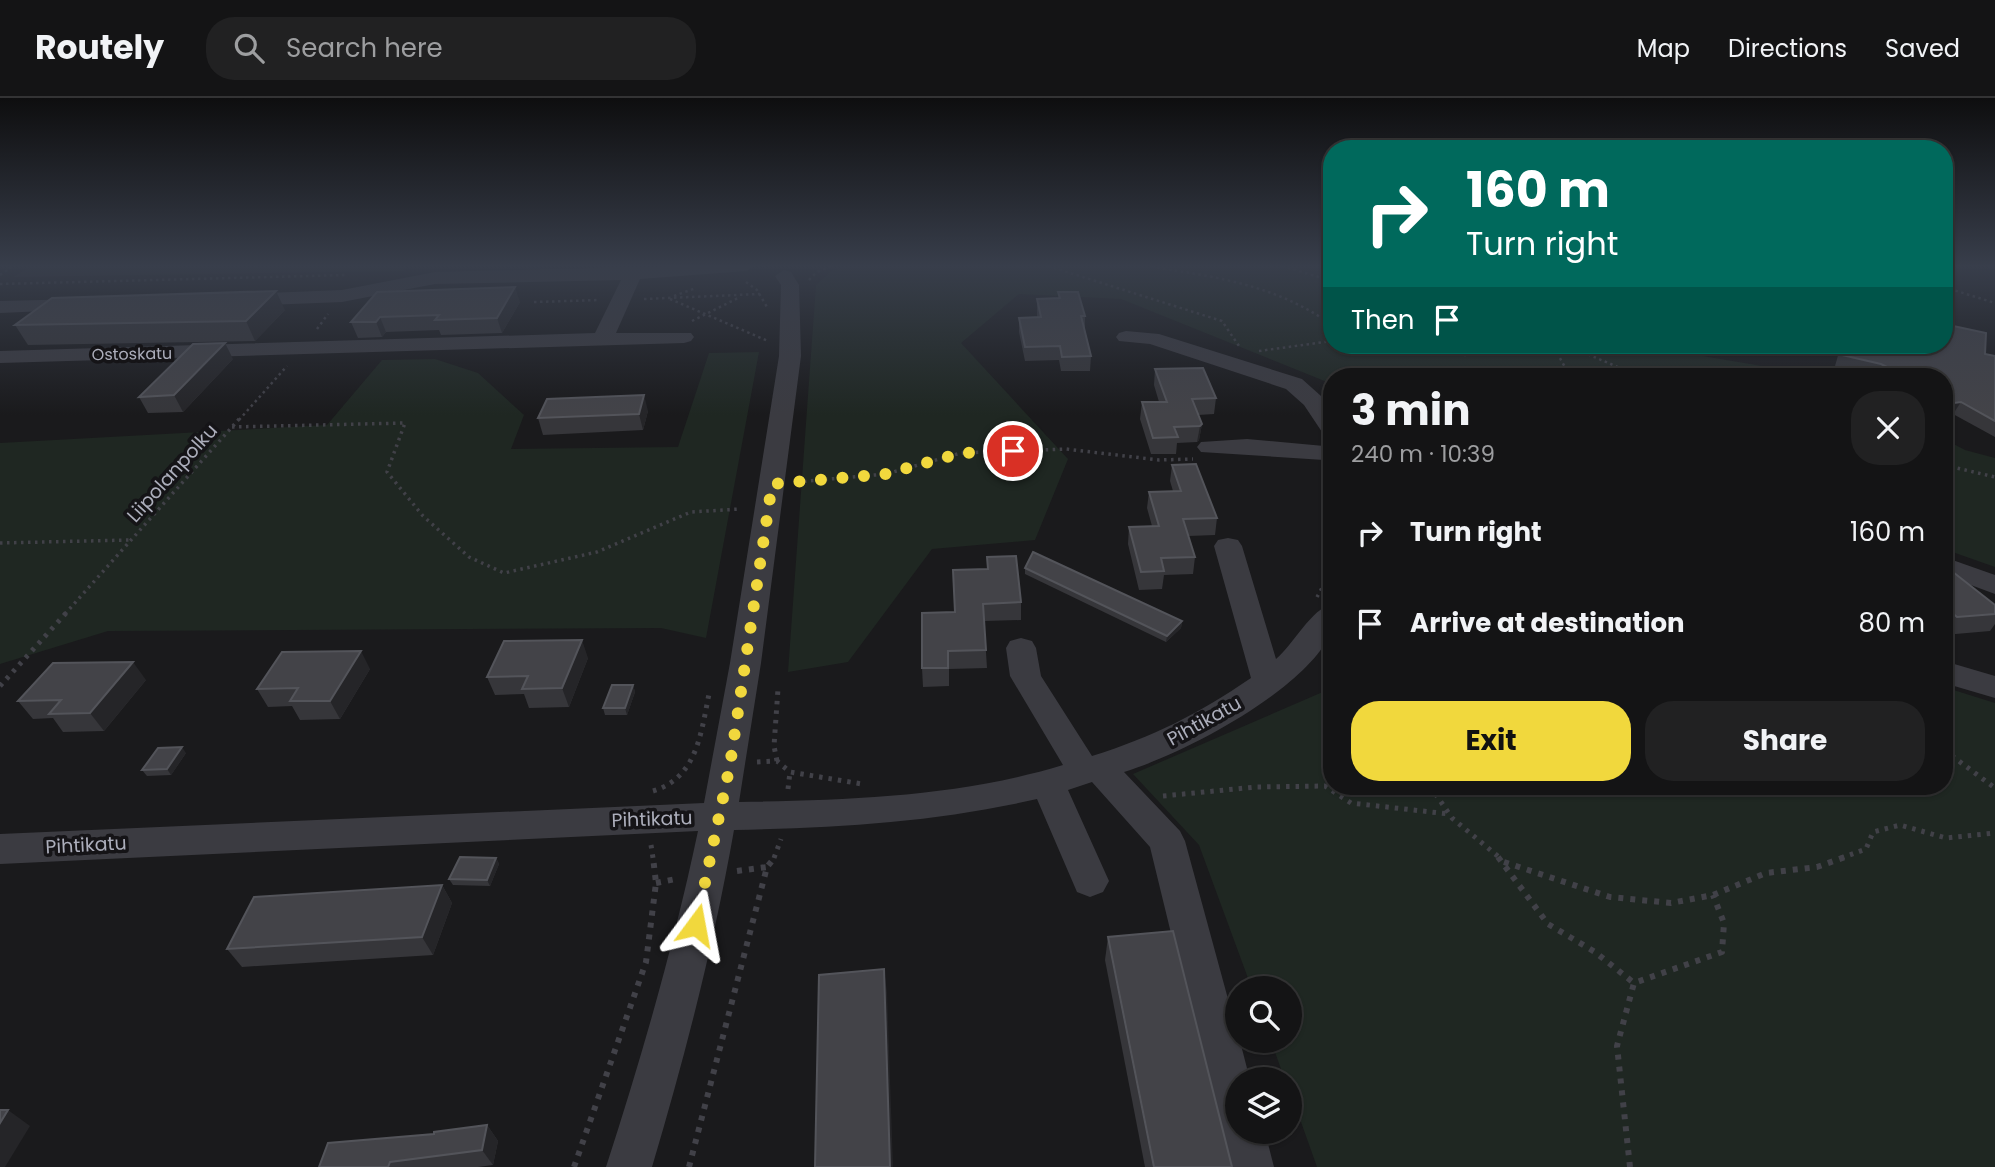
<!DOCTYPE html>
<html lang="en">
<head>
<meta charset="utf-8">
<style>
  body { margin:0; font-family:Poppins,sans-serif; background:#212122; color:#f1f3f6; height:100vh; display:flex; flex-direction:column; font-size:26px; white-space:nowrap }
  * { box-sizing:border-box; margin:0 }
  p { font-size:23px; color:#9d9ea0 }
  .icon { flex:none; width:38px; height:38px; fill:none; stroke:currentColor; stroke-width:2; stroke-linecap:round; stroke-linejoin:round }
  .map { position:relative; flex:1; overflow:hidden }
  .drawer { position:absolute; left:1323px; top:270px; width:630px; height:427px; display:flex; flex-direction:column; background:#141415; border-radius:28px; box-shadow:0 2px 5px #0004,0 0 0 2px #333334 }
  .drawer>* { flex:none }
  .hud { position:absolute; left:1323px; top:42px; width:630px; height:214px; border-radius:28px; box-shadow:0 2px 5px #0004,0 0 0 2px #333334; background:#00695c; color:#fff; overflow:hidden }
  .buttons { position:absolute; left:1225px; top:878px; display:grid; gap:14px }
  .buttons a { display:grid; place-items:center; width:77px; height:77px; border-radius:50%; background:#141415; box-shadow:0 2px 5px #0004,0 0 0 2px #333334; font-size:35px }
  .pin { position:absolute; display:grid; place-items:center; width:60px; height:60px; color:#fff; margin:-30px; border:4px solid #fff; border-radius:50%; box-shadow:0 2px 7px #0007 }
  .me { position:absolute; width:77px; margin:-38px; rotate:13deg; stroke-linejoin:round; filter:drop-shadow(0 0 5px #0008) }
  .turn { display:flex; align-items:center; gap:24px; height:147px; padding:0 28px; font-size:32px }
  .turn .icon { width:91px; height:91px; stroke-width:2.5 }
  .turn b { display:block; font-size:49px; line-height:60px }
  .then { display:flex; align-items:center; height:66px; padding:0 28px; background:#0003; gap:14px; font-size:26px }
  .round { display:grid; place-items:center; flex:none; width:74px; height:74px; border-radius:28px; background:#212122 }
  .overview { display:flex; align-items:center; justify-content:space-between; height:119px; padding:0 28px }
  h1 { font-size:42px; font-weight:700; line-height:52px }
  .cta { display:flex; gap:14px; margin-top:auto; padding:14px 28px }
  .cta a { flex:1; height:80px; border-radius:28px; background:#f1d83d; color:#111; font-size:28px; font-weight:700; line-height:80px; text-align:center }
  .cta a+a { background:#212122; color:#f1f3f6 }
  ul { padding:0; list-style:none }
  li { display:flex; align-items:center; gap:21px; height:91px; padding:0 28px }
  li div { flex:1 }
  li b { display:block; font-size:26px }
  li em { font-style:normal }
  header { display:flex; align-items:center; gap:42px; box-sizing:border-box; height:98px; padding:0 35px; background:#141415; border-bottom:2px solid #333334 }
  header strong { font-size:33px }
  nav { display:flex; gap:38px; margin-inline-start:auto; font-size:24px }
  .search { width:490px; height:63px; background:#212122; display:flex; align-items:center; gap:18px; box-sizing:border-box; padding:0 24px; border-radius:28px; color:#9d9ea0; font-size:26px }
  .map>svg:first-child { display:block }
</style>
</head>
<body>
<header>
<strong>Routely</strong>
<div class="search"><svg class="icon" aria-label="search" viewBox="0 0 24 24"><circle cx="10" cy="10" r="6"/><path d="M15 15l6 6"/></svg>Search here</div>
<nav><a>Map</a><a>Directions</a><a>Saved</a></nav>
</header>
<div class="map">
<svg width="1995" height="1069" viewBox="0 0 1995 1069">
  <rect width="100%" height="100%" fill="#1a1a1c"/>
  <polygon fill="#262529" points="32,168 407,168 404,173 13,179"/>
  <g fill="#1f2722">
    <polygon points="844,168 1332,168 1332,247 1637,247 1821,278 1332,278 1332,286 1121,201 1019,196 961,245 1068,361 1035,442 932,451 848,564 788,574 816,187 830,174"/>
    <polygon points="759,254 706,540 661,530 108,533 0,566 0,345 327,327 382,262 435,261 478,275 524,317 511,351 678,349 709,255"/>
    <polygon points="1944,341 1965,352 1995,360 1995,469 1944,451"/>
    <polygon points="1944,589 1995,605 1995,1069 1317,1069 1290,993 1290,982 1285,982 1271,943 1290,943 1290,891 1252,891 1199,747 1133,676 1332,590 1332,688 1944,688"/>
  </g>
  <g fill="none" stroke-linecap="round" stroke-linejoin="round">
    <g stroke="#414148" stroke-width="2.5" stroke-dasharray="2.5 3.5" stroke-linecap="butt">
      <polyline points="1048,168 1222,223 1239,248"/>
      <path d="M1145,168C1212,178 1275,186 1332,227"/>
      <polyline points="1282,168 1332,183"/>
      <polyline points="0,177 13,168"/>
      <polyline points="809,182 817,174 831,168"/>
      <polyline points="746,184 757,192 767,209"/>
      <polyline points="0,186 346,177"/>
      <polyline points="1944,189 1995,205"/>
      <polyline points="674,198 696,190"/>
      <polyline points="644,201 760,196"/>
      <polyline points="670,201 768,243"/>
      <polyline points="534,204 600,202"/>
      <polyline points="692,223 740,199"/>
      <polyline points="317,231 328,216"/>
      <polyline points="1392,247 1465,257 1502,254 1557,255 1568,248"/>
      <polyline points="1566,247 1639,278"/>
      <polyline points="1259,253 1332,243"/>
      <polyline points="1557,255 1570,278"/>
      <polyline points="239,322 287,268"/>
    </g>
    <g stroke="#414148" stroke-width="3.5" stroke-dasharray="2.5 4.5" stroke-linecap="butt">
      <polyline points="232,329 405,325 387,374 423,418 469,459 504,475 597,454 691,414 740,411"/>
      <polyline points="1944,367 1995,379"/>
      <polyline points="797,384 886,376 961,355 1066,351 1159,362 1193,361"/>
      <polyline points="0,445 129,442"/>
      <polyline points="1317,499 1332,472"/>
      <polyline points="65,516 240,320"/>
    </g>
    <g stroke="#414148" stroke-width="5" stroke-dasharray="3.5 6" stroke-linecap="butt">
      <polyline points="0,588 67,514"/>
      <polyline points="1944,652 1995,690"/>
      <polyline points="777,663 774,648 778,591"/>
      <polyline points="757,664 777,663 790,674 862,686"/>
      <polyline points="1430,688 1452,720 1500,760"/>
      <polyline points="788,691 790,674"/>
      <path d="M653,693C697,680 701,635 709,596"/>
      <polyline points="1163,698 1256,689 1325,688 1351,705 1449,716"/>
      <polyline points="651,747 653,760"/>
      <polyline points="774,760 781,741"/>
      <polyline points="1841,760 1866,751 1873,734 1900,727 1946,740 1995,735"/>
    </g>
    <g stroke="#414148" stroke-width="6" stroke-dasharray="5 7" stroke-linecap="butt">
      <polyline points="1498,759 1548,826 1595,854 1634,885"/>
      <polyline points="1504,764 1610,799 1671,805 1713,797 1766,775 1817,769 1845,759"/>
      <polyline points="737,773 767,769"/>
      <polyline points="656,785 676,781"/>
      <polyline points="574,1069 646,864 656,785 653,759"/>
      <polyline points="689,1069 767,769 775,759"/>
      <polyline points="1630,1069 1617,948 1634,885 1722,854 1724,825 1713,797"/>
    </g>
    <g fill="#3b3b41" fill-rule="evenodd">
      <polygon points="670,168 755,168 746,173 640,181 616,235 691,235 694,239 691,243 684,245 0,265 0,253 595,235 621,182 435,186 342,204 241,208 231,202 241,196 342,192 435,174"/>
      <path d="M784,172L791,174L799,187L801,258L761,565L739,704C847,702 958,699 1063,667L1010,578L1006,550L1010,543L1021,540L1032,543L1036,550L1041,578L1092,658C1153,639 1198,616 1251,580L1214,448L1218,442L1228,440L1238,442L1242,448L1276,561C1294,546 1311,511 1332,506C1332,515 1334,529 1330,537C1302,594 1183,656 1124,674L1180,733L1185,743L1237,934V943H1240L1250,982H1237V1034H1265L1274,1069H1228L1221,1031L1215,1016L1150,749L1092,684L1068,692L1109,783L1103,794L1090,799L1077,794L1037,701C937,724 837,730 734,732C714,846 685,958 652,1069H606C642,958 674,847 698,733L0,766V736L704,705L730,565L779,258L781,187L775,178Z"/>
      <polygon points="83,201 90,203 93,207 90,211 0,215 0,203"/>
      <polygon points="1126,233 1159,236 1302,281 1321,298 1332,314 1332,339 1324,337 1304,307 1286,291 1150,246 1119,243 1116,239 1119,235"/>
      <polygon points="1247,341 1324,348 1332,346 1332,360 1324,362 1201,354 1197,349 1201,344"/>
      <polygon points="1944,459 1995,477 1995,496 1944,477"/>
      <polygon points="1944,563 1995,578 1995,600 1944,585"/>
    </g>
  </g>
  <g fill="#36363a">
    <polygon points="377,194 520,204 502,235 441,237 439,232 386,234 382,239 358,240 351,224"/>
    <polygon points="1058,194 1085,218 1085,232 1091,258 1090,273 1061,273 1059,262 1025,263 1019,234 1019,220 1037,219 1037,201 1058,200"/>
    <polygon points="285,212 255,243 28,247 15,227"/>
    <polygon points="1841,247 1944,247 1995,258 1995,339 1953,316 1946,317 1944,316 1944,278 1876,278 1835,268"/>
    <polygon points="233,261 183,314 148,315 139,299"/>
    <polygon points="1155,271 1216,300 1214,316 1198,317 1202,326 1199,342 1197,344 1177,345 1176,356 1151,356 1140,321 1142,304 1159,304 1154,287"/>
    <polygon points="648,313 643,332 543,337 538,320"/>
    <polygon points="1172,367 1217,420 1215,437 1188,438 1195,459 1193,476 1164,477 1162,491 1139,492 1128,446 1129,429 1152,428 1147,410 1149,394 1173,393 1170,383"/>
    <polygon points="987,459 1021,504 1021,522 984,523 987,570 949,571 949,588 923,589 922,570 954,514 987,471"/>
    <polygon points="1944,467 1995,507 1995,526 1990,533 1944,537"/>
    <polygon points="1025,470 1182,523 1181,530 1166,544 1025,476"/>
    <polygon points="588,560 569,609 529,610 524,596 495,597 487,579"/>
    <polygon points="370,571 340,621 300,622 292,608 268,609 257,591"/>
    <polygon points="146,582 104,633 63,634 53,620 33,621 18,603"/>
    <polygon points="633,587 635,594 627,617 605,617 603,610"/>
    <polygon points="186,655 171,677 147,678 142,672"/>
    <polygon points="496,760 499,766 490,788 453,787 449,781"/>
    <polygon points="442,787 452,805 433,857 242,869 227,851"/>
    <polygon points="1108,839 1232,1069 1145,1069 1105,862"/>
    <polygon points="487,1027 498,1043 493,1067 478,1069 319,1069 434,1036"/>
  </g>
  <g fill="#252528">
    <polygon points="515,189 520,204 502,235 497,220"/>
    <polygon points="276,193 285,212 255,243 246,223"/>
    <polygon points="380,219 386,234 382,239 376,224"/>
    <polygon points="225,245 233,261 183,314 174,297"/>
    <polygon points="644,297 648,313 643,332 639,316"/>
    <polygon points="1961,304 1953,316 1946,317 1954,305"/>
    <polygon points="1202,326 1199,342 1197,344 1200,328"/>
    <polygon points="1182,523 1181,530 1166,544 1167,538"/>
    <polygon points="582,542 588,560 569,609 562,590"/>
    <polygon points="361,553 370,571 340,621 330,603"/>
    <polygon points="133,564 146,582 104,633 90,615"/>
    <polygon points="633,587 635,594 627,617 625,610"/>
    <polygon points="182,649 186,655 171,677 167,671"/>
    <polygon points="496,760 499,766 490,788 487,782"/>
    <polygon points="442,787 452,805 433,857 422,839"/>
    <polygon points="884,871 887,894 893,1069 890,1069"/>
    <polygon points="8,1012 30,1028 5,1069 0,1069 0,1025"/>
    <polygon points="487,1027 498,1043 493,1067 482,1052"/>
  </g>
  <g fill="#434348" stroke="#53545a" stroke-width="2">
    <polygon points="515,189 497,220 435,222 439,217 380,219 376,224 351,224 377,194"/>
    <polygon points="276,193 246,223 15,227 52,200"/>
    <polygon points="1058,194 1078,194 1085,218 1081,218 1091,258 1062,259 1060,248 1025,249 1019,220 1041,219 1037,201 1060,200"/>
    <polygon points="1944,226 1986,235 1985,256 1995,258 1995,323 1961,304 1954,305 1944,300 1944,278 1905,278 1881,266 1842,257 1844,247 1944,247"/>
    <polygon points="225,245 174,297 139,299 193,246"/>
    <polygon points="1203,270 1216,300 1192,301 1202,326 1200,328 1174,329 1178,339 1153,340 1142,304 1167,304 1155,271"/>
    <polygon points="644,297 639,316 538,320 547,301"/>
    <polygon points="1196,366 1217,420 1183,421 1195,459 1161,460 1164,473 1141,474 1129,429 1159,428 1149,394 1181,393 1172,367"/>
    <polygon points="1033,454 1182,523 1167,538 1025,470"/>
    <polygon points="1016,458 1021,504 983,506 986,552 948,553 948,570 922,570 922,515 955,514 953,472 988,471 987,459"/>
    <polygon points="1944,467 1995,507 1995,516 1957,519 1944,508"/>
    <polygon points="582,542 562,590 522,591 528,578 487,579 504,543"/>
    <polygon points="361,553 330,603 290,603 298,590 257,591 282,554"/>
    <polygon points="133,564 90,615 49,616 61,602 18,603 53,565"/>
    <polygon points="612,587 633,587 625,610 603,610"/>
    <polygon points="182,649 167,671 142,672 158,650"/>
    <polygon points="460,759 496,760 487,782 449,781"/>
    <polygon points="442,787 422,839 227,851 254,799"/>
    <polygon points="1173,833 1232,1069 1154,1069 1108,839"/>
    <polygon points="884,871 890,1069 815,1069 819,877"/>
    <polygon points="0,1012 8,1012 0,1025"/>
    <polygon points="487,1027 482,1052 390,1064 388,1069 319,1069 328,1045 434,1036 434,1034"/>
  </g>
  <linearGradient id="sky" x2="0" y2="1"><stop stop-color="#0e0e0f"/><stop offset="0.53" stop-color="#383e4b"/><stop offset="1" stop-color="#383e4b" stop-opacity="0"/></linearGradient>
  <rect width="1995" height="317" fill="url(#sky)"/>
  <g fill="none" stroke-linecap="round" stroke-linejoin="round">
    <polyline stroke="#f1d83d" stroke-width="12" stroke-dasharray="0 21.6" points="696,827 730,667 772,386 886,376 961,355 1013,353"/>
  </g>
  <g text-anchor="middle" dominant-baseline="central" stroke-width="7" stroke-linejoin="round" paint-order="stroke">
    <g font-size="16" fill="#acaebb" stroke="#151417">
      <text transform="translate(132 256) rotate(-1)">Ostoskatu</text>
    </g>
    <g font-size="19" fill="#acaebb" stroke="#151417">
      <text transform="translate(172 375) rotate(-48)">Liipolanpolku</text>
      <text transform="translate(1204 623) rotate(-29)">Pihtikatu</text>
      <text transform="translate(652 721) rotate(-2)">Pihtikatu</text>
      <text transform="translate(86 747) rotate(-3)">Pihtikatu</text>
    </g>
  </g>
</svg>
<div class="buttons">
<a><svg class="icon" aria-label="search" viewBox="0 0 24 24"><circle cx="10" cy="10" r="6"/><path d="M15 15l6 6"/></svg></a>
<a><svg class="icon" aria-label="layers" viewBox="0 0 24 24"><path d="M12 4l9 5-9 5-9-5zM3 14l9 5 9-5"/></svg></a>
</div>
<div class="pin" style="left:1013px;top:353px;background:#d93025"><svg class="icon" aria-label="arrive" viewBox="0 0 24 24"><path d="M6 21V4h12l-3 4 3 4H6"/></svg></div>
<svg class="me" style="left:696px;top:827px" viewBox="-20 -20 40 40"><path d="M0-17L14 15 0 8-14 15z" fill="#f1d83d" stroke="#fff" stroke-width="4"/></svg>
<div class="hud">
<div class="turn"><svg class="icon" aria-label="right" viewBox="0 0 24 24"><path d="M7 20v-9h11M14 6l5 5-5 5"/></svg><div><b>160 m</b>Turn right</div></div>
<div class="then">Then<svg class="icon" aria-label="arrive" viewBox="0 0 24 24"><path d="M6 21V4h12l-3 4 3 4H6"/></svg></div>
</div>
<section class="drawer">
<div class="overview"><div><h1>3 min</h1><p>240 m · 10:39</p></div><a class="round"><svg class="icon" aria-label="close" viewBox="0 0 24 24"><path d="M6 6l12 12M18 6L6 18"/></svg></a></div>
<ul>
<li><svg class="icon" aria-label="right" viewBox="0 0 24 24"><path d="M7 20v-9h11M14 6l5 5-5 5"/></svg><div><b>Turn right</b></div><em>160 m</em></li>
<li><svg class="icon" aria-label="arrive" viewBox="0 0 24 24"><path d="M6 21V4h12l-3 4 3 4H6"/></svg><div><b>Arrive at destination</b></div><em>80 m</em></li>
</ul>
<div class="cta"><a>Exit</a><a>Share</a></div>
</section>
</div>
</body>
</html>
